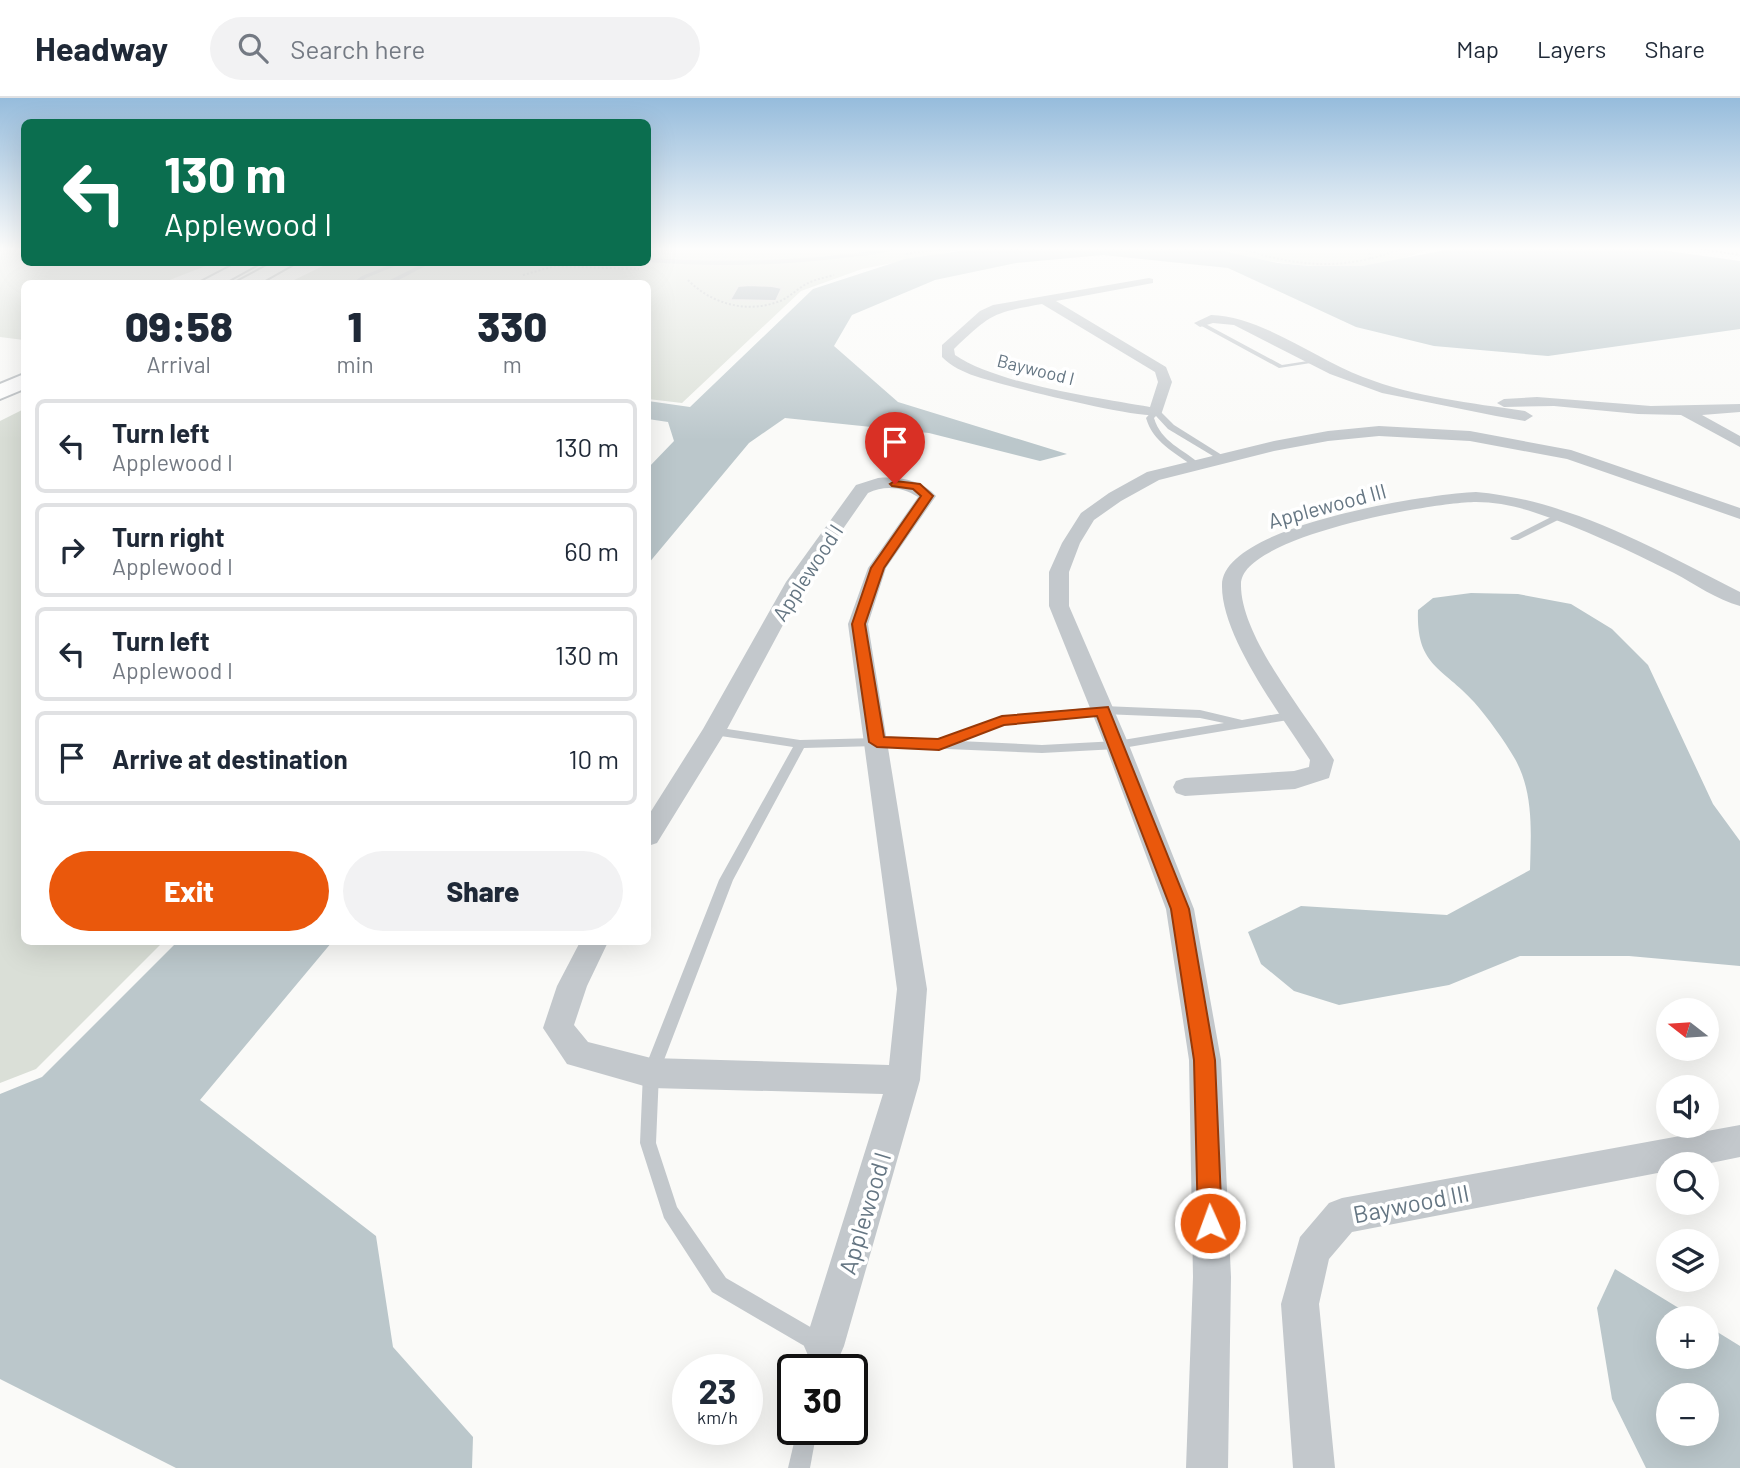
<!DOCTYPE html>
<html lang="en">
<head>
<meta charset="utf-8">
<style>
  body { margin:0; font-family:Barlow,sans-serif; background:#f2f2f3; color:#1f2937; height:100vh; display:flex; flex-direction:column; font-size:26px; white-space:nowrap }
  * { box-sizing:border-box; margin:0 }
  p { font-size:23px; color:#747a83 }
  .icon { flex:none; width:38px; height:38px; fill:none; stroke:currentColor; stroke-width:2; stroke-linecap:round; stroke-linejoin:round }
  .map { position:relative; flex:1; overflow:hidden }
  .details { position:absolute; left:21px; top:182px; width:630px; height:665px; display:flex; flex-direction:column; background:#fff; border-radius:10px; box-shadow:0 7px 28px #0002 }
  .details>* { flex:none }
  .hud { position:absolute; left:21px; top:21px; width:630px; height:147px; border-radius:10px; box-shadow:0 7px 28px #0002; background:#0b6e4f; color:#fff; overflow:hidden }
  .needle { width:46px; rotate:287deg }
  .buttons { position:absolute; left:1656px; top:900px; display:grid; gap:14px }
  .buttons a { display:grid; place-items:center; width:63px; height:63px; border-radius:50%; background:#fff; box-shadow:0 7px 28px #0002; font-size:35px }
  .speed { position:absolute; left:672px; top:1256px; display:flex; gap:14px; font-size:35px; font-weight:700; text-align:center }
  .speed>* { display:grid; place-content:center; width:91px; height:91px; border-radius:50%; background:#fff; box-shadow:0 7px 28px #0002; line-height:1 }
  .speed small { font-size:18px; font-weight:400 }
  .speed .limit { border:4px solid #111; border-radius:10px; background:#fff; color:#111 }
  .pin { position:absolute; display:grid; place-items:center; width:60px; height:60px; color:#fff; margin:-72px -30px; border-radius:50% 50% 50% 0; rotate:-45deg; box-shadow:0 0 7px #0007 }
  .pin .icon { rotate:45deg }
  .me { position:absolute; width:77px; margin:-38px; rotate:358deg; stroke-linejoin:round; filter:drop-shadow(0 0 5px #0008) }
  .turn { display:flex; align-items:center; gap:24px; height:147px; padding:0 28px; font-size:32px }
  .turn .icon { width:91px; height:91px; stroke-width:2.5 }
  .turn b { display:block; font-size:49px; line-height:60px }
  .eta { display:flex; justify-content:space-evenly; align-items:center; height:119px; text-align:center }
  .eta b { font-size:42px; font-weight:800; line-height:49px }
  .button { display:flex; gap:14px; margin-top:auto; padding:14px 28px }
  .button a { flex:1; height:80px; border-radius:42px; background:#ea580c; color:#fff; font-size:28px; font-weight:800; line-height:80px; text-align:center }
  .button a+a { background:#f2f2f3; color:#1f2937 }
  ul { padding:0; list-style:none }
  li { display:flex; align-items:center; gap:21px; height:94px; margin:0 14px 10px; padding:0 14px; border:4px solid #e0e1e3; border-radius:10px }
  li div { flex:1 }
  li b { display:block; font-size:26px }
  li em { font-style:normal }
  header { display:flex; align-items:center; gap:42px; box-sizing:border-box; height:98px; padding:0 35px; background:#fff; border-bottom:2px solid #e0e1e3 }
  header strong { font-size:33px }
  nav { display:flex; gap:38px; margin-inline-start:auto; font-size:24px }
  .search { width:490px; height:63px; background:#f2f2f3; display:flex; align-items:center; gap:18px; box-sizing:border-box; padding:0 24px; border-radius:38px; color:#747a83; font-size:26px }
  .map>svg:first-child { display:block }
</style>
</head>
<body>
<header>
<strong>Headway</strong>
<div class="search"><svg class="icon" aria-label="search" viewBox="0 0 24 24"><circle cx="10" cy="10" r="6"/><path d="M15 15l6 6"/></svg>Search here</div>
<nav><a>Map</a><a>Layers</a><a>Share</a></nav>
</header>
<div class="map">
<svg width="1740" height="1370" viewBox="0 0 1740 1370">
  <rect width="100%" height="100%" fill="#fafaf8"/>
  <g fill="#dadfd7">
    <polygon points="0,151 24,151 24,164 213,165 162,185 24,186 24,242 0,239"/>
    <polygon points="648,151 964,151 862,171 801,193 682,305 648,301 648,186 286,186 331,164 648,164"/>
    <path d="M1207,151H1428C1359,183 1279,166 1207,151Z"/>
    <polygon points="24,311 24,844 163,844 36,971 0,985 0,323"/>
  </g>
  <g fill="#bbc7cb" fill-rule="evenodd">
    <polygon points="973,151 1213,151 1278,165 1310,168 1362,168 1451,151 1654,151 1740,163 1740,231 1548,258 1434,248 1356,229 1228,170 1103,157 1016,165 935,182 852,217 834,248 898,304 1067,356 1040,363 929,335 785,320 749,345 648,466 648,370 674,343 668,324 648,321 648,303 690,309 813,191 905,161"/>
    <path d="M1471,495L1518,496L1571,506L1612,531L1648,567L1713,706L1740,743V868L1629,858H1520L1449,887L1339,907L1294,893L1261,866L1248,834L1301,808L1447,817L1530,772C1531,735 1534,695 1515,661C1504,642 1488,620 1474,604C1441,568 1416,568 1418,512L1433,500Z"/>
    <polygon points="177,844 332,844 200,1002 376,1138 393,1249 473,1339 472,1370 176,1370 0,1281 0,996 42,979"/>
    <path d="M1615,1171L1695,1220H1668V1258H1706V1227L1740,1248V1370H1646L1612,1301L1597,1210ZM1668,1297H1706V1335H1668Z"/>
  </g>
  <polygon fill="#aab3b9" stroke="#dcdcda" stroke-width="2" points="750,187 772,188 782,190 776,203 730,202 738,188"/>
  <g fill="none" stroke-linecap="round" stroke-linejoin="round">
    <g stroke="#b5babe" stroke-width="4">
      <g id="primary">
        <polygon points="239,164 262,164 222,186 197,186"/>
        <polygon points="274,164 297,164 258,186 233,186"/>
        <polygon points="24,276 24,291 0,301 0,286"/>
      </g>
    </g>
    <g stroke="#bbbfc2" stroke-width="2" stroke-dasharray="2 2" stroke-linecap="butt">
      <path d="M1242,151C1299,169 1344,173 1400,151"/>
      <polyline points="1368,151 1371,162"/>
      <polyline points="1700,151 1740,157"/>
      <polyline points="906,156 940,151"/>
      <polyline points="523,177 555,168 639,171"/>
      <path d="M688,182C711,206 748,216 780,203C788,200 795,193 803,188C812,182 823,180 834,177"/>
    </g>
    <g fill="#c3c8cc" fill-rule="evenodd">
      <path d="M885,151H896C880,157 860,158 843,160C778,168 712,169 648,164V160C727,165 806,163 885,151Z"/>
      <polygon points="397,164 405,164 366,180 362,183 364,186 357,186 355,183 362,178"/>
      <polygon points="426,164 433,164 391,186 382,186"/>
      <polygon points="1200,223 1282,267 1314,262 1317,264 1279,270 1198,226"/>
      <path d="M1153,312H1159L1174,327L1225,359L1218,361L1168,331L1156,318L1154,320C1161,344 1183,351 1200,366L1193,368C1174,354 1153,344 1146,320Z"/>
      <polygon points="1557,416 1560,417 1560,421 1518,442 1512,442 1510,440"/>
      <path d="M1103,608L1200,612L1242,622L1294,613L1300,617L1294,621L1117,651L1042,655L877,648L804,650L733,782L659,975L656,1045L677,1109L726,1180L831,1241L834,1248L829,1272H809L813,1253L712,1194L664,1120L640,1045L643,975L719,782L793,649L714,637L708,633L714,629L800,642L877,640L941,643L1002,619ZM1103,616L1200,620L1224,625L1117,643L1042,647L959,643L1004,627Z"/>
      <polygon points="797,1332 817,1332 810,1370 788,1370"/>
    </g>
    <g fill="#c3c8cc" fill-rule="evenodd">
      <path d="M1149,180L1153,181V185L1056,203L1166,269L1172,284L1161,317C1141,322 1000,287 975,278C963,274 951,268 942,259V247L980,213L993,207ZM1042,206L1155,274L1158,284L1150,309C1098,300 997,286 955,257L954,251C991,216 992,215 1042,206Z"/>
      <path d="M1211,217C1261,218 1316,261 1363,279C1415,299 1471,305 1525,313L1533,318L1525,323L1496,318L1382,295L1330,276L1234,227L1213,225L1200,229L1194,225Z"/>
      <polygon points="1537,299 1651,308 1740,306 1740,314 1702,317 1740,338 1740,349 1681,317 1638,316 1554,308 1504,309 1497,305 1504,301"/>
      <polygon points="1379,328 1470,333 1571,352 1740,410 1740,421 1567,361 1470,343 1379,338 1328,343 1274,353 1159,382 1121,403 1094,422 1080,445 1069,474 1069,508 1129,647 1194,811 1221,962 1231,1179 1228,1370 1186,1370 1193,1179 1189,962 1166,811 1105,647 1049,508 1049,474 1062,445 1081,415 1109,395 1147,374 1274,343 1328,333"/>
      <path d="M878,380C898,378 922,382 936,398L886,470L868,526L927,891L920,982L844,1248L838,1262L824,1268L810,1262L804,1248L883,996L651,990L567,966L543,930L557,888L580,844H608L587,888L574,927L588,944L651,960L889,967L897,891L848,526L868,470L918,399C902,389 885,387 868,395L806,484L726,633L657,745L648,748V718L703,631L786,484L856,387Z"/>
      <path d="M1476,394C1570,402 1657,452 1740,494V508C1717,502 1695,486 1674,475C1628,452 1582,430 1533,414C1515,408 1495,404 1476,404C1435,404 1241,438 1241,486C1240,539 1307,617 1334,662L1329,680L1295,691L1185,698L1176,695L1173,689L1176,683L1185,680L1294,673L1309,669L1310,662C1282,618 1221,539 1222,487C1222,427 1428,396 1476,394Z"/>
      <polygon points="1740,1027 1740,1059 1706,1066 1668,1066 1668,1073 1352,1134 1329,1161 1319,1206 1335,1370 1293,1370 1281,1206 1300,1139 1329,1105 1342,1100"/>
    </g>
    <use href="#primary" fill="#fff" fill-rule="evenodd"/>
  </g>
  <linearGradient id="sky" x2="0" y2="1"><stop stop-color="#96bcdc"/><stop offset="0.44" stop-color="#fdfdfc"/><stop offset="1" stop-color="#fdfdfc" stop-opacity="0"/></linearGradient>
  <rect width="1740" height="342" fill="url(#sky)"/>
  <polygon fill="#ea580c" stroke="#983908" stroke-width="2" points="895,383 920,386 933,398 884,470 865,526 884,639 938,641 1002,618 1108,609 1189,811 1215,962 1222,1125 1218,1133 1210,1137 1202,1133 1198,1125 1194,962 1171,811 1097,618 1004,627 939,652 877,649 869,644 852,526 871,470 921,398 913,391 892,388 890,386"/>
  <g text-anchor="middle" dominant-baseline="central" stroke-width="7" stroke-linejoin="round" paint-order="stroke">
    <g font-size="18" fill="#657683" stroke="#fff">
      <text transform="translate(1036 271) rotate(14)">Baywood I</text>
    </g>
    <g font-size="21" fill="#657683" stroke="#fff">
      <text transform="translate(1327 407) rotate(-15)">Applewood III</text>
      <text transform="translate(807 474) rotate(-57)">Applewood I</text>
    </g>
    <g font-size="24" fill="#657683" stroke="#fff">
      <text transform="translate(1411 1105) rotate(-11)">Baywood III</text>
      <text transform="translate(864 1115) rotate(-73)">Applewood I</text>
    </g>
  </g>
</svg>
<div class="buttons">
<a><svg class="needle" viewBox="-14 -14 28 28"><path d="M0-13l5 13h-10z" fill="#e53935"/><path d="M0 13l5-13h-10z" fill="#747a83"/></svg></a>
<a><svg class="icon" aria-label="sound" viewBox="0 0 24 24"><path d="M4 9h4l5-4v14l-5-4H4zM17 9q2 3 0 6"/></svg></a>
<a><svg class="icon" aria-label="search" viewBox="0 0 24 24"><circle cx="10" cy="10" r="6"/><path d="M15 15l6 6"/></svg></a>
<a><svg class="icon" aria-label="layers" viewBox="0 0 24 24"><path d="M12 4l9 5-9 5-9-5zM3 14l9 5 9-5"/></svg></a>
<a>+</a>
<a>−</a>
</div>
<div class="speed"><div>23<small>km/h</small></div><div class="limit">30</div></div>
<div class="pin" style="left:895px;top:386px;background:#d93025"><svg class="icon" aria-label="arrive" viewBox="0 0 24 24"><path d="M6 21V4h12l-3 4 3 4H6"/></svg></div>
<svg class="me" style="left:1210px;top:1125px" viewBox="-20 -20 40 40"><circle r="17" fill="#ea580c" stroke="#fff" stroke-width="3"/><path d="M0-11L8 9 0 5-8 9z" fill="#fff"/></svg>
<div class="hud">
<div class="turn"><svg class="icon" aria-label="left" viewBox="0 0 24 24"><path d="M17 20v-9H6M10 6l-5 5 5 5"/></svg><div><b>130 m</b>Applewood I</div></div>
</div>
<section class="details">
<div class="eta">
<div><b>09:58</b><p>Arrival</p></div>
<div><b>1</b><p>min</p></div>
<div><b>330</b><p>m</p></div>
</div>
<ul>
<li><svg class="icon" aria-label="left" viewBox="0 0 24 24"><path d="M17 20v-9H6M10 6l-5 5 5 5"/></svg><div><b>Turn left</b><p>Applewood I</p></div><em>130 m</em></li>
<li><svg class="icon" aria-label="right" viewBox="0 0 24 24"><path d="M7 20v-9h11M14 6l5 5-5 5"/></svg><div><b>Turn right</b><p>Applewood I</p></div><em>60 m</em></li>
<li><svg class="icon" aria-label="left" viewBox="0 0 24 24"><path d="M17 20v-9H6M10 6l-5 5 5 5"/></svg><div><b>Turn left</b><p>Applewood I</p></div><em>130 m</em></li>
<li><svg class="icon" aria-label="arrive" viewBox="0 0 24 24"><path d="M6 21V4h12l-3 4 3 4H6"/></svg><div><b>Arrive at destination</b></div><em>10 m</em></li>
</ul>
<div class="button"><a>Exit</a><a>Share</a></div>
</section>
</div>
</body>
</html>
